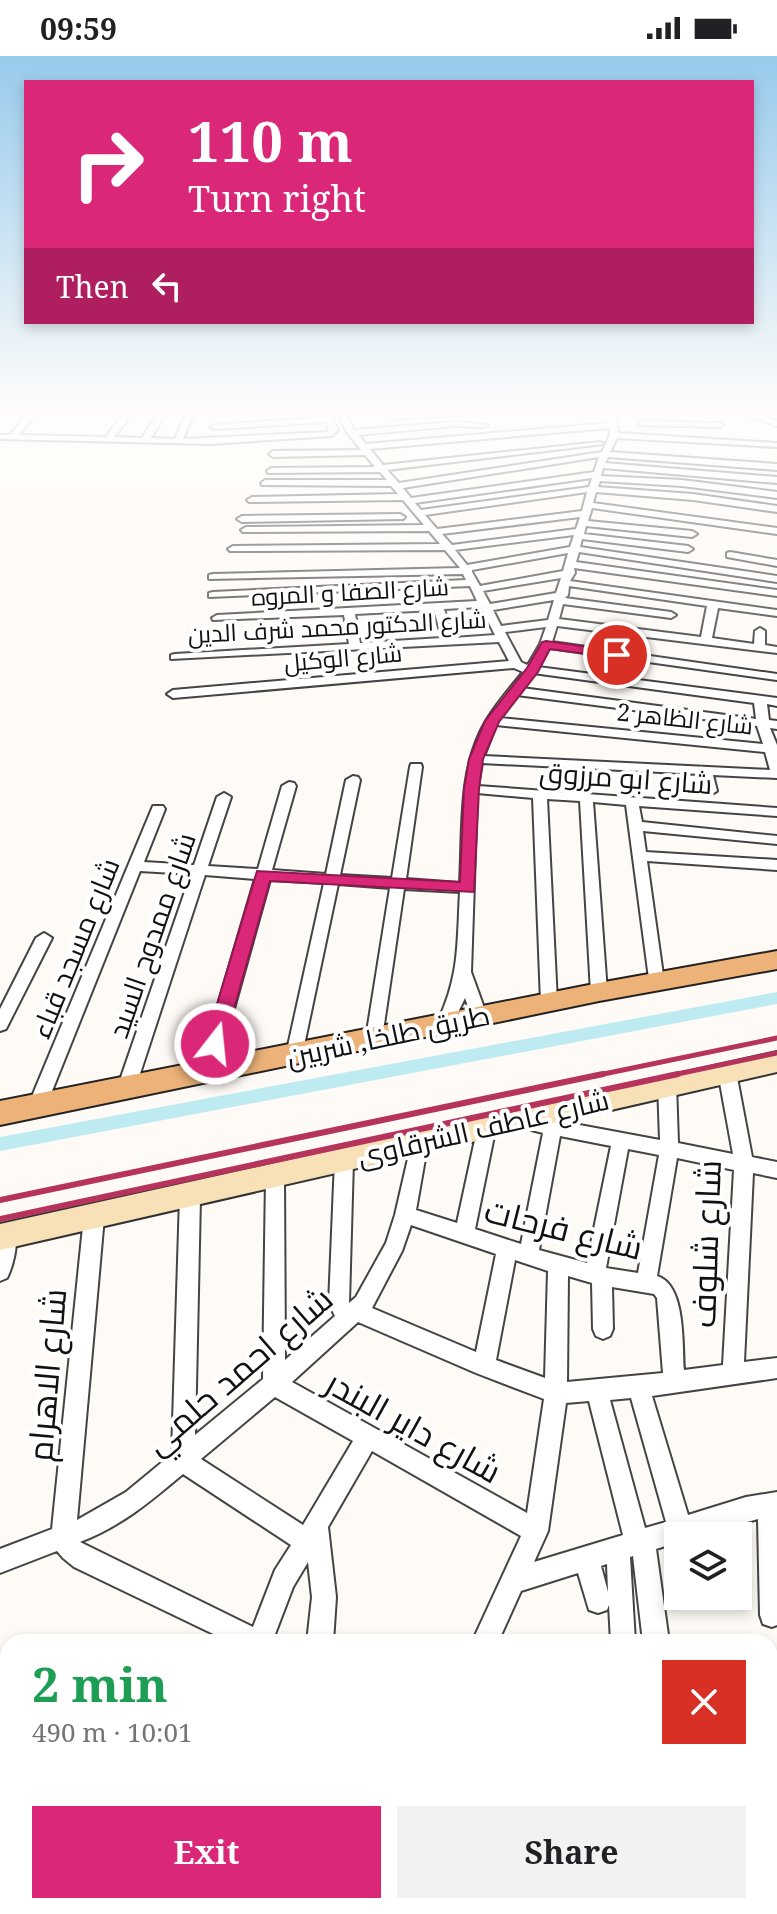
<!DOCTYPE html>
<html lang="en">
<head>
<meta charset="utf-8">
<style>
  body { margin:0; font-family:"Noto Serif",Cairo,serif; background:#f2f2f2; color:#202124; height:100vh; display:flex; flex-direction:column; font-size:30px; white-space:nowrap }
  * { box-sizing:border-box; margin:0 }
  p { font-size:26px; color:#757577 }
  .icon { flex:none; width:44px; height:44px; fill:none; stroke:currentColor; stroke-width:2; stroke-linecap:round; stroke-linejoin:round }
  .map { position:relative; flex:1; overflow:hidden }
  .side { position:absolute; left:0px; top:1578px; width:778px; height:280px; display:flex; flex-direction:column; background:#fff; border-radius:24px 24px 0 0; box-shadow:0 4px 12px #0003 }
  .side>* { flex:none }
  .guide { position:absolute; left:24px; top:24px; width:730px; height:244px; border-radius:0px; box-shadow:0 4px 12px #0003; background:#db2777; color:#fff; overflow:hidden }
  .controls { position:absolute; left:664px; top:1466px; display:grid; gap:16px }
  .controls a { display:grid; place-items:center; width:88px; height:88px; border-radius:0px; background:#fff; box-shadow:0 4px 12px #0003; font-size:40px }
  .pin { position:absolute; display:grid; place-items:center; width:68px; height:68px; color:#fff; margin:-34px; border:4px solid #fff; border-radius:50%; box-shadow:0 2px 8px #0007 }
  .me { position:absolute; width:88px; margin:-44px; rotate:16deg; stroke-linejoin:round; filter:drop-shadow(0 0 6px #0008) }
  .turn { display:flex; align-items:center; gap:28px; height:168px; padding:0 32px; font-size:36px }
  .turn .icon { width:104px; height:104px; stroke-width:2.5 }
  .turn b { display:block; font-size:56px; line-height:68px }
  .then { display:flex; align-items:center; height:76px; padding:0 32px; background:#0003; gap:16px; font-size:30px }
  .round { display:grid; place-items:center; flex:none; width:84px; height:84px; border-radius:0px; background:#f2f2f2 }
  .head { display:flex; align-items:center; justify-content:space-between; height:136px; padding:0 32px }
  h1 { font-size:48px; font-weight:700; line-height:60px; color:#1e9e55 }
  .cta { display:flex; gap:16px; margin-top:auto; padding:16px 32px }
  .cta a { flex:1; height:92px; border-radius:0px; background:#db2777; color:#fff; font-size:32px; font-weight:700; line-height:92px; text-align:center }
  .cta a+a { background:#f2f2f2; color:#202124 }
  .status { display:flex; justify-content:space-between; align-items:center; height:56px; padding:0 40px; background:#fff; direction:ltr }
  .status svg { height:22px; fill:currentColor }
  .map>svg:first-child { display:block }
</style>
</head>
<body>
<div class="status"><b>09:59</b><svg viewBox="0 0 49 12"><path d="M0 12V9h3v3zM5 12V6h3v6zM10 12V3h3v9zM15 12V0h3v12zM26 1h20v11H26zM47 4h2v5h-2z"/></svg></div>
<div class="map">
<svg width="777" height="1858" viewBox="0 0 777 1858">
  <rect width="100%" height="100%" fill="#fefaf6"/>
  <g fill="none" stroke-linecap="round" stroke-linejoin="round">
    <polygon fill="#beebf1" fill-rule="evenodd" points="777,936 777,948 0,1095 0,1081"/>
    <g stroke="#444" stroke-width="4">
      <g id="street">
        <path d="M28,357H36L19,379L106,381C118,365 120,356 142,357L129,362L114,381L142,382L158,357H166L151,382L175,383L186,357H194L183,383L329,376L326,366L214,373L210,371L214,369L324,361L322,357H330L338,374L332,380L210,388L0,383V379H10Z"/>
        <path d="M337,357H345L354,374L454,366L488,369L484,371L454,370L358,379L366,388L609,367L608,357H616L618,377L777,387V391L617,382L610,396L777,408V414L608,401L605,407L777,421V427L603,412L601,420L682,424L777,436V442L682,430L600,425L598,431L693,438L777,450V456L693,444L596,436L593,447L777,472V478L592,452L588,465L692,475L697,478L692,481L586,470L584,478L688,490L693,493L688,496L582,483L580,491L777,520V526L579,496L576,506L777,534V540L574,512L575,517L570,525L777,554V560L718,552L712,582L754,588L755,575L760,572L765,575V589L777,591V597L557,570L552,586L777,618V624L549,592L538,611L777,642V650L767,648L769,664L777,665V673L770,672L777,689V722L713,719L717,735L710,739L703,735L700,718L482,707L478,730L777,752V760L639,750L642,766L777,780V788L643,775L646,796L777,804V814L647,805L664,926L656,932L650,930L626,749L593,746L607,936L599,942L593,940L591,936L580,745L547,743L557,946L549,952L541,946L533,742L477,737L471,916L487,960L485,964H473L465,942L451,971H439L437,967C460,919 457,888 460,836L404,833L382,982L380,986H368L366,982L390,832L338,828L302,999L300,1004H288L286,999L324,827L270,824L216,1017L213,1022H201L198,1017L255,823L205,819L135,1033L132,1038L126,1040L120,1038L117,1033L191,818L140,815L46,1050L43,1055L37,1057L31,1055L28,1050L153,750H163L165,753L144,806L194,809L217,741L224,737L231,741L208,810L258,813L282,730L289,726L294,727L296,730L272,814L326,818L346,724L353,720L358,721L360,724L340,819L392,822L410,711L411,708H421L422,711L406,823L460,827C463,773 458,711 486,665C496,648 510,632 523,616L514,612L173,642L167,638L173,634L509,605L499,586L171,603V599L175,598L349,588L344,559L213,564L212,562L217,559L477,545L470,530L209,541V537L213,536L466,524L463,518L209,523V519L213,518L460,512L445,494L230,495L228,493L233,490L440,488L429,475L243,476L241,474L246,471L424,469L403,444L249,446L247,444L252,441L398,438L391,430L262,429L261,427L265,424H387L380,416L268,417L267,415L271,412L375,411L365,399L273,401L269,398L273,395L361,394L346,375ZM609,372L610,379L602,396L399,427L387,414L604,388L600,386L383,409L370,393ZM599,401L594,416L411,442L403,432ZM592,422L589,431L421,454L415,447ZM587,436L582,455L437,473L425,459ZM580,461L576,473L452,489L442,478ZM574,479L570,491L467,509L455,494ZM568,497L563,515L480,530L472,516V514ZM561,522L556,537L490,548L483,535ZM569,530L707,550L701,581L559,563L563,548L671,562L676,559L671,556L565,542L568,539ZM554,544L548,564L501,570L493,554ZM481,551L495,579L453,582L444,553ZM434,554L442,582L360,587L355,558ZM546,571L540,588L529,607L527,609L521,606L505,576ZM533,617L754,647L756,663L522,632ZM517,639L757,670L763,688L501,662ZM496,669L765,696L770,714L484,700Z"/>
        <polygon points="426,357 469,357 465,359 390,363 386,361"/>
        <polygon points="742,357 753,357 777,365 777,370"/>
        <polygon points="642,365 719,367 723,369 719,371 639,369"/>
        <polygon points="400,458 405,461 403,463 242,466 237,463 242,460"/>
        <polygon points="730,496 777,504 777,510 727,501 727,497"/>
        <polygon points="44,877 52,882 8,969 6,973 0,975 0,953 36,882"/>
        <path d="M727,1009L733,1011L736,1016L752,1101L777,1106V1122L753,1117L744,1306L777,1302V1322L652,1340L688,1459L746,1441L777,1436V1569L772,1571L763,1568L760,1559L758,1463L697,1480H678V1486L656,1493L669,1586H643L633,1500L630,1501L635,1586H611L609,1549L607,1554L598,1557L589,1554L578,1517L521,1535L498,1586H472L521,1480L372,1395L328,1471L336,1541L333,1586H307L312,1541L308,1506L293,1531L272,1586H230L74,1511L63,1502L57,1495L0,1517V1493L52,1473L84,1161L87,1155L94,1153L101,1155L104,1161L77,1464L126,1436L172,1398L180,1141L183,1135L190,1133L197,1135L200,1141L195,1379L263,1323L266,1121L268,1115L275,1113L282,1115L284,1121L285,1304L335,1260L329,1248L335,1104L337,1099L344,1096L351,1099L353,1104L349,1247L356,1241L386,1187L395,1159L413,1081L419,1079L425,1081L428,1086L416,1154L457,1167L478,1070L481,1065L487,1063L493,1065L496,1070L475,1173L521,1188L543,1077L520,1071L517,1066L520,1061L526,1059L660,1084L658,1028L661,1023H673L676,1028L678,1087L733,1098L718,1016L721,1011ZM560,1080L611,1090L587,1207L539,1194ZM628,1093L659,1099L638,1217L606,1212ZM677,1102L734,1114L723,1309L684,1314C682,1288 686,1229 657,1220ZM411,1169L496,1198L476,1296L372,1252L402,1195ZM515,1204L548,1215L545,1322L496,1304ZM568,1220L592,1227L593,1273L596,1280L603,1283L610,1280L613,1273L612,1231L654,1238L657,1242L663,1317L567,1326ZM358,1266L476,1317L544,1343L527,1457L292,1326ZM275,1341L353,1385L303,1469L201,1403ZM631,1342L666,1466L645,1472L610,1344ZM589,1345L623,1479L534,1506L548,1475L566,1347ZM183,1418L291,1489L275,1514L253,1571L80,1486C120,1471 151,1445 183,1418ZM607,1508L608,1536L601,1510Z"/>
        <path d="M7,1171L14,1174C19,1187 13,1210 7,1222L0,1225V1174Z"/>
        <polygon points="0,1611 8,1614 8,1641 0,1638"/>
        <polygon points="777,1627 777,1671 770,1670 770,1630"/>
        <polygon points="770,1777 777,1780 777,1808 770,1805"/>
        <polygon points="0,1794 8,1797 8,1827 0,1824"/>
        <polygon points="53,1850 120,1850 116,1858 57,1858"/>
        <polygon points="328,1850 359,1850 355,1858 324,1858"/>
        <rect x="446" y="1850" width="30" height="8"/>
        <polygon points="604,1850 634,1850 637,1858 607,1858"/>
      </g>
    </g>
    <g stroke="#333" stroke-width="4">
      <polygon id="secondary" points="777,996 777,1016 0,1194 0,1168"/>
    </g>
    <g stroke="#222" stroke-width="4">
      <polygon id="primary" points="777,895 777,913 599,945 0,1069 0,1045 599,927"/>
    </g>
    <use href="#street" fill="#fff" fill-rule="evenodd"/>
    <use href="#secondary" fill="#f8e0b7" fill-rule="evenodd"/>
    <use href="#primary" fill="#ecb278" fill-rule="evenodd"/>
    <g stroke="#b6345c" stroke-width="5">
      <polyline points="594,1020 777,982"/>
      <polyline points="668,1020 777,997"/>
    </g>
    <g stroke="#b6345c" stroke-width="6">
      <polyline points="0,1144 603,1018"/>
      <polyline points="0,1163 678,1018"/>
    </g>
  </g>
  <linearGradient id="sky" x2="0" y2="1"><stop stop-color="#97caec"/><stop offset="0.58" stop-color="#fffdfb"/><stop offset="1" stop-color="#fffdfb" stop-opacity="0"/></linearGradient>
  <rect width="777" height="617" fill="url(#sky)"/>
  <polygon fill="#db2777" stroke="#8e194d" stroke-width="2" points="546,585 617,595 624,599 617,602 550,593 538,616 499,666 483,703 479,733 474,836 270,825 224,988 221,993 208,993 205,988 257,815 460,826 464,733 469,703 485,665 527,612 542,586"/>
  <g text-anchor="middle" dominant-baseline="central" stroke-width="8" stroke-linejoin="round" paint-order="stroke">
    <g font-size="24" fill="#111" stroke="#fff">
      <text transform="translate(350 535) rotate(-3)">شارع الصفا و المروه</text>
      <text transform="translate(337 570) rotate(-3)">شارع الدكتور محمد شرف الدين</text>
      <text transform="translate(343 601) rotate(-5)">شارع الوكيل</text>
      <text transform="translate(685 662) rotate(6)">شارع الظاهر 2</text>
    </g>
    <g font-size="28" fill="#111" stroke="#fff">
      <text transform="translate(626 721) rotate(4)">شارع ابو مرزوق</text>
      <text transform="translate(151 879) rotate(-71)">شارع ممدوح السيد</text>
      <text transform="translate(74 892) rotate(-68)">شارع مسجد قباء</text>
      <text transform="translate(388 979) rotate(-12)">طريق طلخا, شربين</text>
      <text transform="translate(483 1071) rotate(-13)">شارع عاطف الشرقاوى</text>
    </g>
    <g font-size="34" fill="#111" stroke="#fff">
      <text transform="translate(564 1172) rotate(14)">شارع فرحات</text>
      <text transform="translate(705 1188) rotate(-88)">شارع شلوف</text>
      <text transform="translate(238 1314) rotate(-41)">شارع احمد حلمي</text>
      <text transform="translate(46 1319) rotate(-85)">شارع الاهرام</text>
      <text transform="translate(414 1370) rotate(29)">شارع داير البندر</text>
    </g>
  </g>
</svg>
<div class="controls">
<a><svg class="icon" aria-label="layers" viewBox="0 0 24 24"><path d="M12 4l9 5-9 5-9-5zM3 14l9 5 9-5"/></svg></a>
</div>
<div class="pin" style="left:617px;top:599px;background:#d93025"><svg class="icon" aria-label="arrive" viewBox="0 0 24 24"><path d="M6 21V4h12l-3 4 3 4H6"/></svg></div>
<svg class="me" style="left:215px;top:988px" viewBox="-20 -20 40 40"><circle r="17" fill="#db2777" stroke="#fff" stroke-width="3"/><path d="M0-11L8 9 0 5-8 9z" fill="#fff"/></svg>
<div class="guide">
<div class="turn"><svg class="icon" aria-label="right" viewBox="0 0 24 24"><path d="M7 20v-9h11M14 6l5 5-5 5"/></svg><div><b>110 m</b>Turn right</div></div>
<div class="then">Then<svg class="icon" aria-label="left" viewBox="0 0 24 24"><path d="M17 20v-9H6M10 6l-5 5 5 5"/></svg></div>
</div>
<section class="side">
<div class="head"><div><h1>2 min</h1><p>490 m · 10:01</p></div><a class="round" style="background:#d93025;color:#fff"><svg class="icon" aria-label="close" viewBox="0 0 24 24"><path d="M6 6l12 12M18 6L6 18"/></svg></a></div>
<div class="cta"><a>Exit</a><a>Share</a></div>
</section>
</div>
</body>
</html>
